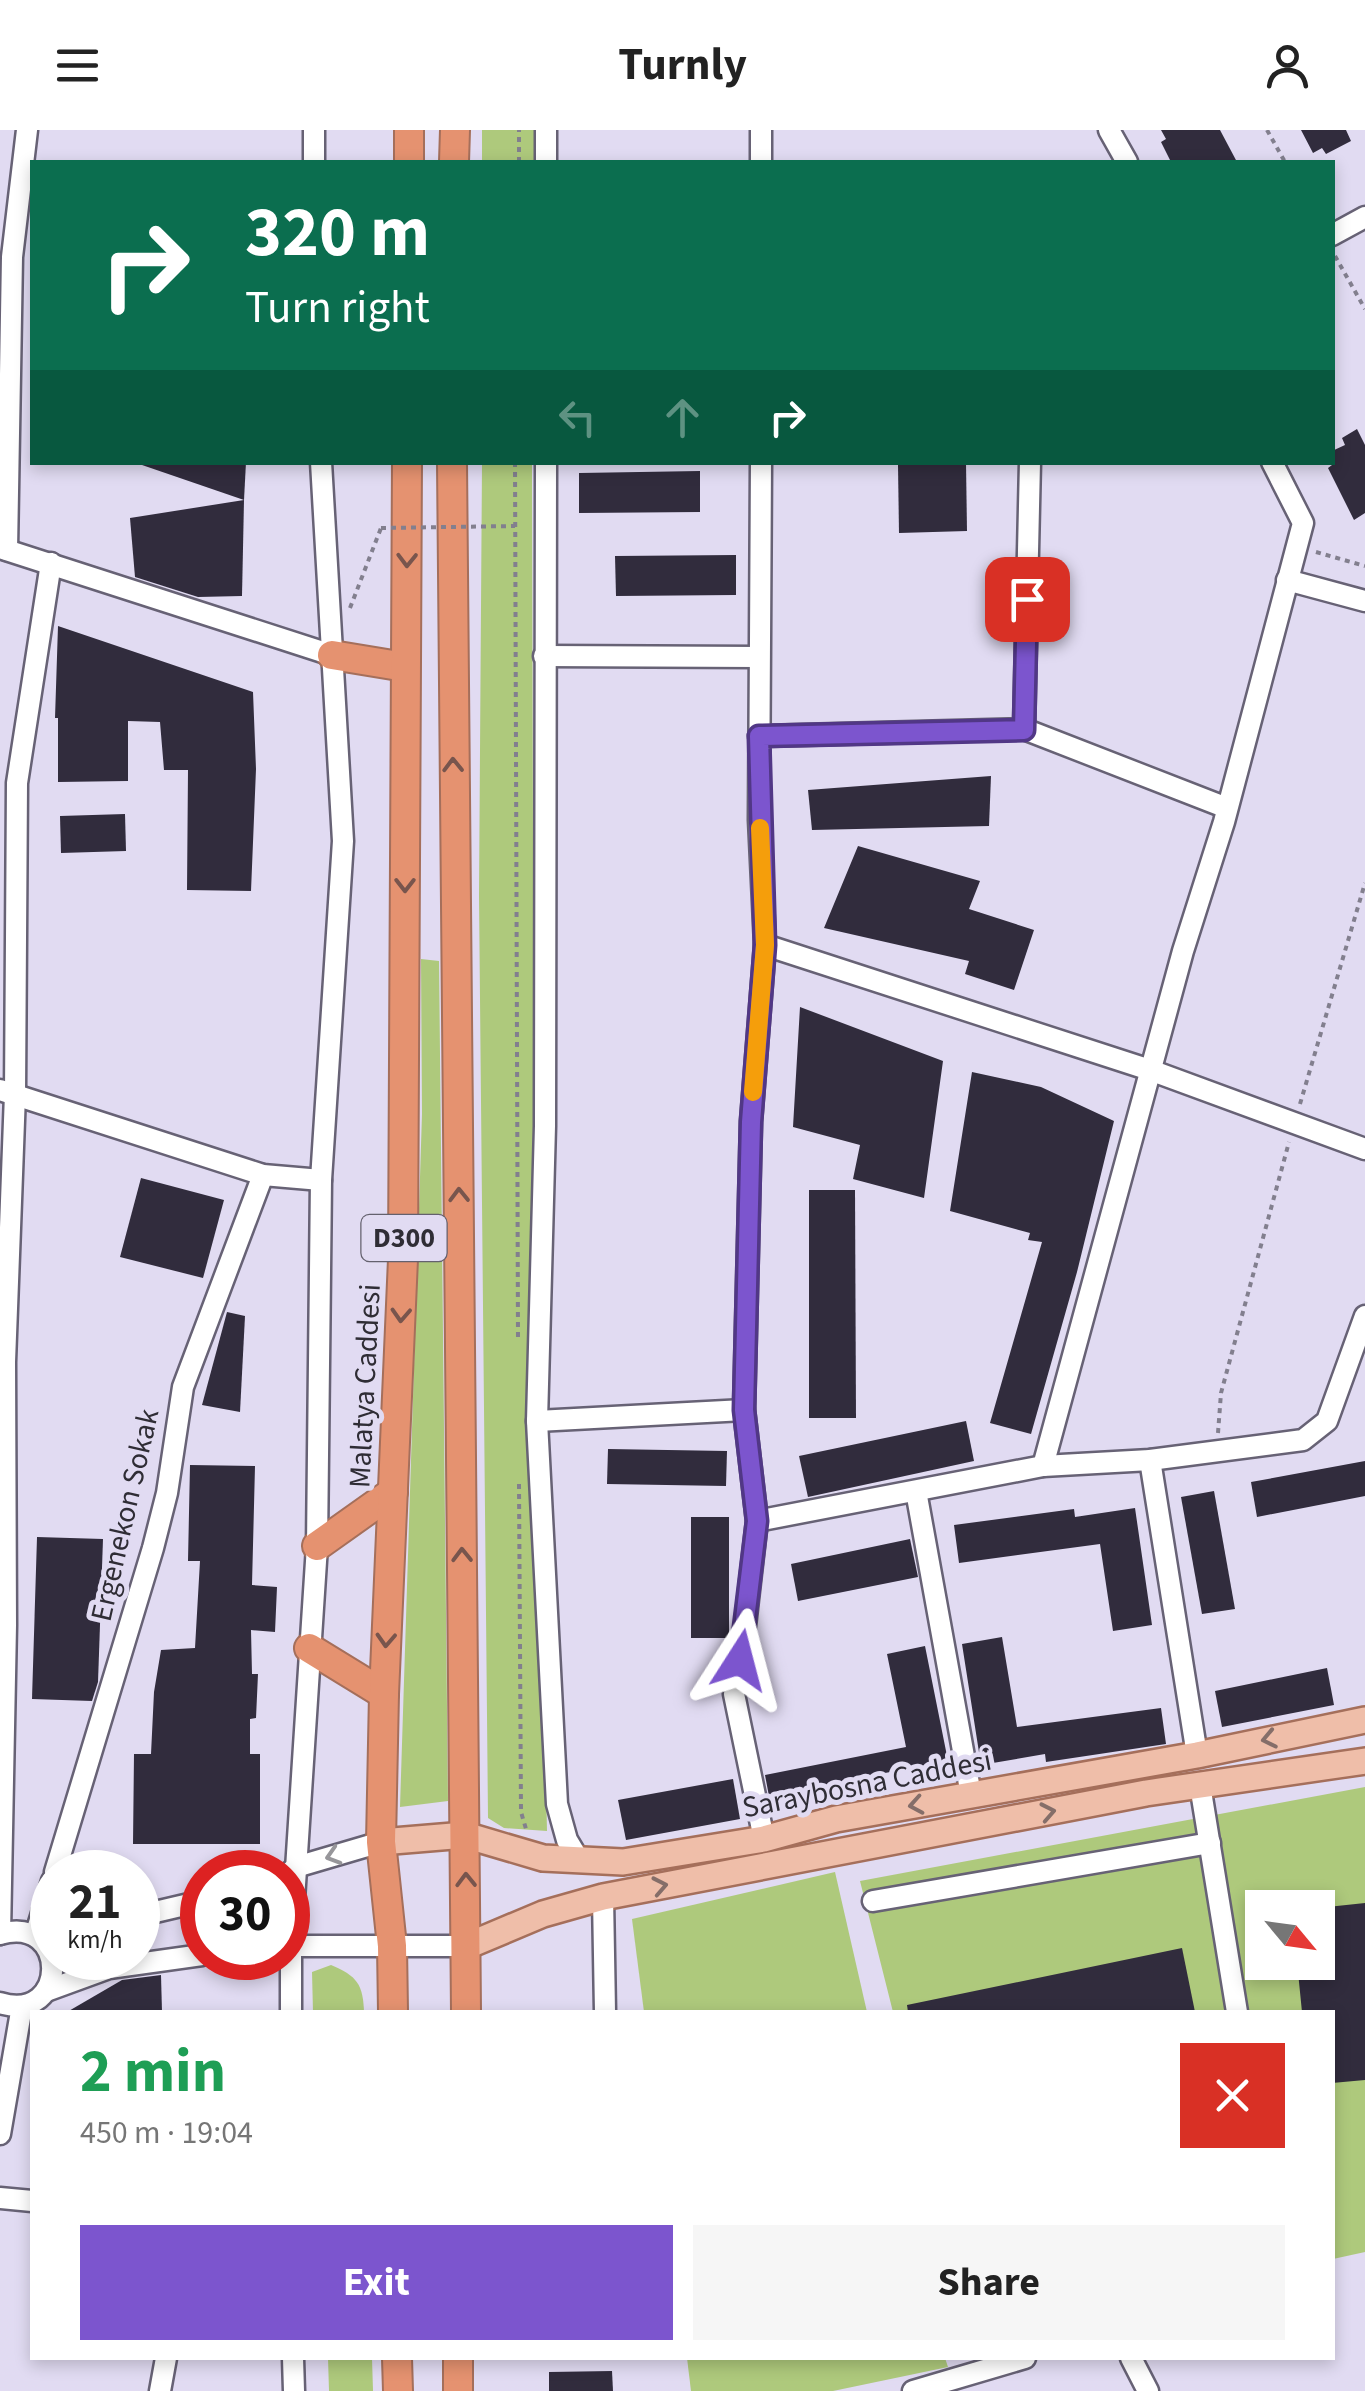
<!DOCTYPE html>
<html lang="en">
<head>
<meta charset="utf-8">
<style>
  body { margin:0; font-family:"Source Sans 3",sans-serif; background:#f6f6f6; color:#222; height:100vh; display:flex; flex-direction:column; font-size:38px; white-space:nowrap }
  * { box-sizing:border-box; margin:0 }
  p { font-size:32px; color:#767676 }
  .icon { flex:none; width:55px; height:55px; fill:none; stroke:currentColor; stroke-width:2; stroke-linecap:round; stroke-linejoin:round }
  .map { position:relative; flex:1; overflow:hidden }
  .drawer { position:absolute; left:30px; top:1880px; width:1305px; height:350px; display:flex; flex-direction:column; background:#fff; border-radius:0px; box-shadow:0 5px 15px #0003 }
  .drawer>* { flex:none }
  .hud { position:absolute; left:30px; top:30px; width:1305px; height:305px; border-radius:0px; box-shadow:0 5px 15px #0003; background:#0b6e4f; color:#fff; overflow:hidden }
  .needle { width:65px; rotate:119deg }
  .fabs { position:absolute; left:1245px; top:1760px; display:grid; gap:20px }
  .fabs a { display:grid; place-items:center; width:90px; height:90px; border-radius:0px; background:#fff; box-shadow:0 5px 15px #0003; font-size:50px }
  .speed { position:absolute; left:30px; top:1720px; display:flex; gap:20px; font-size:50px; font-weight:700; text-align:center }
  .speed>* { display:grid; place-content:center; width:130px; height:130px; border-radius:50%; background:#fff; box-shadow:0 5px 15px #0003; line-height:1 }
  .speed small { font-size:25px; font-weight:400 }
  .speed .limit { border:15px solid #d22; background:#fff; color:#111 }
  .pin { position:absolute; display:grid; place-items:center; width:85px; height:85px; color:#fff; margin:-42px; border-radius:20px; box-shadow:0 5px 15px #0006 }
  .me { position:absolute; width:110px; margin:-55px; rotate:9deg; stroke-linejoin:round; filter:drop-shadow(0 0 8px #0008) }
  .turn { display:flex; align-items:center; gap:35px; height:210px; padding:0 50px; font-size:45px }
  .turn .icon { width:130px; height:130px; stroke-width:2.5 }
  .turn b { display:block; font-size:70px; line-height:85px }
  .lanes { display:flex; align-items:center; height:95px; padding:0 50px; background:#0003; justify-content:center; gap:50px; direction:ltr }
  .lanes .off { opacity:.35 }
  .round { display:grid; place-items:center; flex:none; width:105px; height:105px; border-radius:0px; background:#f6f6f6 }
  .head { display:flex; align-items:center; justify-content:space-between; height:170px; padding:0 50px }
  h1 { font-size:60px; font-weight:700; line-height:75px; color:#1e9e55 }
  .action { display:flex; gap:20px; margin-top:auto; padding:20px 50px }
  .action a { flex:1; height:115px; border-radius:0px; background:#7c55ce; color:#fff; font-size:40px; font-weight:700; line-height:115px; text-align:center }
  .action a+a { background:#f6f6f6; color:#222 }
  header { display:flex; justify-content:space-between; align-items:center; height:130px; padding:0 50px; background:#fff; font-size:45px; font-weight:700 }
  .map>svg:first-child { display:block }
</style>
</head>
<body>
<header><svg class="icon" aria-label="menu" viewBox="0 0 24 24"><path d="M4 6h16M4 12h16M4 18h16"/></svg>Turnly<svg class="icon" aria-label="person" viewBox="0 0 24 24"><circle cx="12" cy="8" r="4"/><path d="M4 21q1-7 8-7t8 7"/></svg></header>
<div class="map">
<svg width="1365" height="2261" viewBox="0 0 1365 2261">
  <rect width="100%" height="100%" fill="#e1dbf2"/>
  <g fill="#aec97c" fill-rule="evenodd">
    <rect x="482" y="0" width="54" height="32"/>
    <polygon points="482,333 532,333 534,1090 547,1701 504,1698 488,1688 479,766"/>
    <polygon points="421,829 439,831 448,1671 400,1677 422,984"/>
    <path d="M1365,1657V2122L1333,2129L1332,1882H893L860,1751ZM1262,1778H1318V1832H1262Z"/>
    <polygon points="835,1742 867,1882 644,1882 632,1789"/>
    <path d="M331,1835C357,1846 363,1854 364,1882H313L312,1842Z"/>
    <polygon points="328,2228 372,2228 373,2261 329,2261"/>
    <polygon points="687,2228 945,2228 948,2237 833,2261 691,2261"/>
  </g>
  <g fill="#312c3d">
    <polygon points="1161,0 1220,0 1237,32 1171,32 1161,12 1166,9"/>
    <polygon points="1301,0 1346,0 1351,11 1326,24 1322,18 1313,23"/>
    <polygon points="1357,299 1365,315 1365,383 1354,390 1328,338 1332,335 1332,321 1345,315 1342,308"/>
    <polygon points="142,332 246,332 244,370 142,335"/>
    <polygon points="966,333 967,401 899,403 898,335"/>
    <polygon points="700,341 700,382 579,383 579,343"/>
    <polygon points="244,370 242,466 198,467 135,447 130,388"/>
    <polygon points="736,425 736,465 616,466 615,426"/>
    <polygon points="58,496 253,562 256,639 251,761 187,760 188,640 164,640 160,592 128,591 128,651 58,652 58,588 55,588"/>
    <polygon points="991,646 989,696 812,700 808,660"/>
    <polygon points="125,684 126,721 61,723 60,686"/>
    <polygon points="858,716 980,751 969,779 1034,800 1014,860 965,844 969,831 824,798"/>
    <polygon points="800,877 943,931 924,1068 853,1049 860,1015 793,997"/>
    <polygon points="972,942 1041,957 1114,991 1077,1142 1031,1304 990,1293 1042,1112 1028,1110 1030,1103 950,1081"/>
    <polygon points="141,1048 224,1070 203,1148 120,1127"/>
    <polygon points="809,1060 855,1060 856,1288 809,1288"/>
    <polygon points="227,1182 245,1186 240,1282 202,1275"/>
    <polygon points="966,1291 974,1331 808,1367 799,1326"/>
    <polygon points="608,1319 727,1321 726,1356 607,1354"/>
    <polygon points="1365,1331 1365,1366 1257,1387 1251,1352"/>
    <polygon points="190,1335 255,1336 252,1455 277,1457 275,1502 251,1500 252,1544 258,1544 256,1588 250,1589 250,1624 260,1624 260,1714 133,1714 134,1624 151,1624 154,1562 161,1520 195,1518 200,1431 188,1431"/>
    <polygon points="1214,1361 1235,1479 1202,1484 1181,1367"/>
    <polygon points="1135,1378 1152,1495 1113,1501 1100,1414 959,1433 954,1395 1074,1379 1075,1387"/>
    <rect x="691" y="1387" width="38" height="121"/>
    <polygon points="37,1407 103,1409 98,1552 92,1571 32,1569"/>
    <polygon points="910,1409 918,1447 798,1471 791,1434"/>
    <polygon points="1002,1507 1017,1597 1161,1578 1166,1614 1046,1632 1045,1624 981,1635 962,1514"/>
    <polygon points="925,1516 948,1631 885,1643 888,1660 772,1682 765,1645 906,1617 887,1524"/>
    <polygon points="1327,1538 1334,1575 1222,1597 1215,1561"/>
    <polygon points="733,1649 740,1689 626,1710 618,1670"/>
    <polygon points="1365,1773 1365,1950 1332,1953 1332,1882 1302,1882 1297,1832 1318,1832 1318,1778"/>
    <polygon points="1182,1818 1195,1882 908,1882 907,1875"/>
    <polygon points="161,1845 162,1882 67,1882 122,1850"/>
    <polygon points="612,2241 613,2261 549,2261 549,2242"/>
  </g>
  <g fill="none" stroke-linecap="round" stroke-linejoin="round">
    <g stroke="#676275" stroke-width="25">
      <g id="minor">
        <polyline points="314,0 314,32"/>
        <polyline points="761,0 761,32"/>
        <polyline points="1109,0 1127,32"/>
        <polyline points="546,32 546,0"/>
        <polyline points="1332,105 1365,87"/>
        <polyline points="546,332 545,996 537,1291 557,1674 567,1710 579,1730"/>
        <polyline points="761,332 759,690 765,815 751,991 744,1280 757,1391 745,1496 734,1564 764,1709"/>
        <polyline points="0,418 332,525"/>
        <polyline points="7,420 12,127 27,0"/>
        <polyline points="1287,450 1365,471"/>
        <polyline points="544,526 759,527"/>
        <polyline points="1024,599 1227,678"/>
        <polyline points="759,606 1024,599 1030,332"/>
        <polyline points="765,815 1150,940 1365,1019"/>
        <polyline points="0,960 263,1045 321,1050"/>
        <polyline points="537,1291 744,1280"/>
        <polyline points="1150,1330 1197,1625"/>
        <polyline points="1043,1336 1183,821 1224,692 1303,393 1272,332"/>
        <polyline points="916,1361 971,1665"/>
        <polyline points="757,1391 1043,1336 1150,1330 1303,1310 1327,1291 1365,1186"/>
        <polyline points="1200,1655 1237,1882"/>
        <polyline points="55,1742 153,1418 167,1363 183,1257 263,1045"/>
        <polyline points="289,1743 296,1737 381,1712"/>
        <polyline points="603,1767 605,1882"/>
        <polyline points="873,1771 1210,1713"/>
        <polyline points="138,1786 202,1771"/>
        <polyline points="0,1804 6,1495 5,1232 15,964 17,653 51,433"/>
        <path d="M0,1804C70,1784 69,1894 0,1873"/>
        <polyline points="35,1806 52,1751"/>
        <polyline points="288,1816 467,1816"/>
        <polyline points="46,1861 109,1838 202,1825"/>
        <polyline points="291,1882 291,1816 317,1416 321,1050 343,711 321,332"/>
        <polyline points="0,2004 22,1876"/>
        <polyline points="0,2068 32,2071"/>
        <polyline points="293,2228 294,2261"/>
        <polyline points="1131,2228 1148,2261"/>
        <polyline points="160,2261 166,2228"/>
        <polyline points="913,2261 1025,2228"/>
      </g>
    </g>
    <g stroke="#a56f5b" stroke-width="30">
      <g id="major">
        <polyline points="381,1712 465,1705 543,1728 623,1732 764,1709 836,1689 1197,1625 1365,1590"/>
        <polyline points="467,1816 543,1784 603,1767 1146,1663 1365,1631"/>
      </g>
    </g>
    <g stroke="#a56f5b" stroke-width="32">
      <g id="highway">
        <polyline points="409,32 409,0"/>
        <polyline points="454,32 455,0"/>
        <polyline points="452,332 466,1882"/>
        <polyline points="332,525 405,537"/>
        <polyline points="317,1416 393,1362"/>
        <polyline points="309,1518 384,1564"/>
        <polyline points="393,1882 392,1816 381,1712 384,1564 403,1129 407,332"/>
        <polyline points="397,2228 398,2261"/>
        <polyline points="458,2261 458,2228"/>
      </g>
    </g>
    <g stroke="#827f8e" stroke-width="4" stroke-dasharray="5 5" stroke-linecap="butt">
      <polyline points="1267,0 1285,32"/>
      <polyline points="519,32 519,0"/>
      <polyline points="1335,126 1365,179"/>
      <polyline points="515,332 518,1209"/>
      <polyline points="1316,422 1365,436"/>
      <polyline points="350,478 381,398"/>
      <polyline points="1300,974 1365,753"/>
      <polyline points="1218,1303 1221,1263 1289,1012"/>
      <polyline points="519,1354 521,1682 526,1699"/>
    </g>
    <use href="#minor" stroke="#fff" stroke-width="20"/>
    <use href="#major" stroke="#efbea9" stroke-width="25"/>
    <use href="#highway" stroke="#e59270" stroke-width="28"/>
    <polyline stroke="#827f8e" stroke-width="4" stroke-dasharray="5 5" stroke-linecap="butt" points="381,398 515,396"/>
  </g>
  <defs><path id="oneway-chevron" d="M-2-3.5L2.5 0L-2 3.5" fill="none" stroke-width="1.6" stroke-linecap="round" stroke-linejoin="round" transform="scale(2.5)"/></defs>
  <g stroke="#78554d">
    <use href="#oneway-chevron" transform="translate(407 430) rotate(91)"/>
    <use href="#oneway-chevron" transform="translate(453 635) rotate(-91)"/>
    <use href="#oneway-chevron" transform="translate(405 755) rotate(90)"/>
    <use href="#oneway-chevron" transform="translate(459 1065) rotate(-91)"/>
    <use href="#oneway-chevron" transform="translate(401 1185) rotate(93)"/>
    <use href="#oneway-chevron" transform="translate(462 1425) rotate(-91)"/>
    <use href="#oneway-chevron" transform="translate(386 1510) rotate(93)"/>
    <use href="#oneway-chevron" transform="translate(466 1750) rotate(-91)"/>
  </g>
  <g stroke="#856e69">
    <use href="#oneway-chevron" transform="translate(1269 1609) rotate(168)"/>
    <use href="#oneway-chevron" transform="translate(916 1675) rotate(170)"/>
    <use href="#oneway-chevron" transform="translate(1048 1682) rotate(-11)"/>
    <use href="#oneway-chevron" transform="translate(660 1756) rotate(-11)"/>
  </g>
  <use stroke="#97969a" href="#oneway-chevron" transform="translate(333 1726) rotate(163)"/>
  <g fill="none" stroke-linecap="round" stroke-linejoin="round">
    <g stroke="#513786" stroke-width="25">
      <polyline id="route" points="740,1530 757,1391 744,1280 751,992 765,815 759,606 1024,600 1027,469"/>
    </g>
    <use href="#route" stroke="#7c55ce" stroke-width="18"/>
    <polyline stroke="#f59e0b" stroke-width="18" points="753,962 765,815 760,698"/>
  </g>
  <g text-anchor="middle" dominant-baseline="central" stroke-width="10" stroke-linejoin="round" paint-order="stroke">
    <rect fill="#e1dbf2" stroke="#64616e" stroke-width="2.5" x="361.5" y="1085" width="85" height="46" rx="8"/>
    <g font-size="28" font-weight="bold" fill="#2f2d35">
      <text x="404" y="1108">D300</text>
    </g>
    <g font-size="30" fill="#2f2d35" stroke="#e1dbf2">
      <text transform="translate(365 1256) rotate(-87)">Malatya Caddesi</text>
      <text transform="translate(125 1385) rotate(-77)">Ergenekon Sokak</text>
      <text transform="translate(867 1654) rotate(-11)">Saraybosna Caddesi</text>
    </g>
  </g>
</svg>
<div class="fabs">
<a><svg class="needle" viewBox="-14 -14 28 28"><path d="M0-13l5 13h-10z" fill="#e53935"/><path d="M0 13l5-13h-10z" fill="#767676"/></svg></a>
</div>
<div class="speed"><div>21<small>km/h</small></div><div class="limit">30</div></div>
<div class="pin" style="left:1027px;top:469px;background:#d93025"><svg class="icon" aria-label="arrive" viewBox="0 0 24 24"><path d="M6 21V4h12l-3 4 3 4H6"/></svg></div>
<svg class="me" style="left:740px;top:1530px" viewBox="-20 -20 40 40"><path d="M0-17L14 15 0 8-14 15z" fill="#7c55ce" stroke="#fff" stroke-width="4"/></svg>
<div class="hud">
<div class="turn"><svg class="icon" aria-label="right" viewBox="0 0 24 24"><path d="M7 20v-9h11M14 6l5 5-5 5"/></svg><div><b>320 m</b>Turn right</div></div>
<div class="lanes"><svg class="icon off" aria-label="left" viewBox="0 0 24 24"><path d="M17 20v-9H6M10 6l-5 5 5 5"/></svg><svg class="icon off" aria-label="ahead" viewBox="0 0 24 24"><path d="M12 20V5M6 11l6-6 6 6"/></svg><svg class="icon" aria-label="right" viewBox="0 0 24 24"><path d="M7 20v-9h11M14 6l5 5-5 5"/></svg></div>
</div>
<section class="drawer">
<div class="head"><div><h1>2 min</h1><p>450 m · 19:04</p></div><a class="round" style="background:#d93025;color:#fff"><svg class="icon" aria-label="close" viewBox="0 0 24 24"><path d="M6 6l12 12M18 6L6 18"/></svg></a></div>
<div class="action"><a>Exit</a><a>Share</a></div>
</section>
</div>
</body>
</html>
